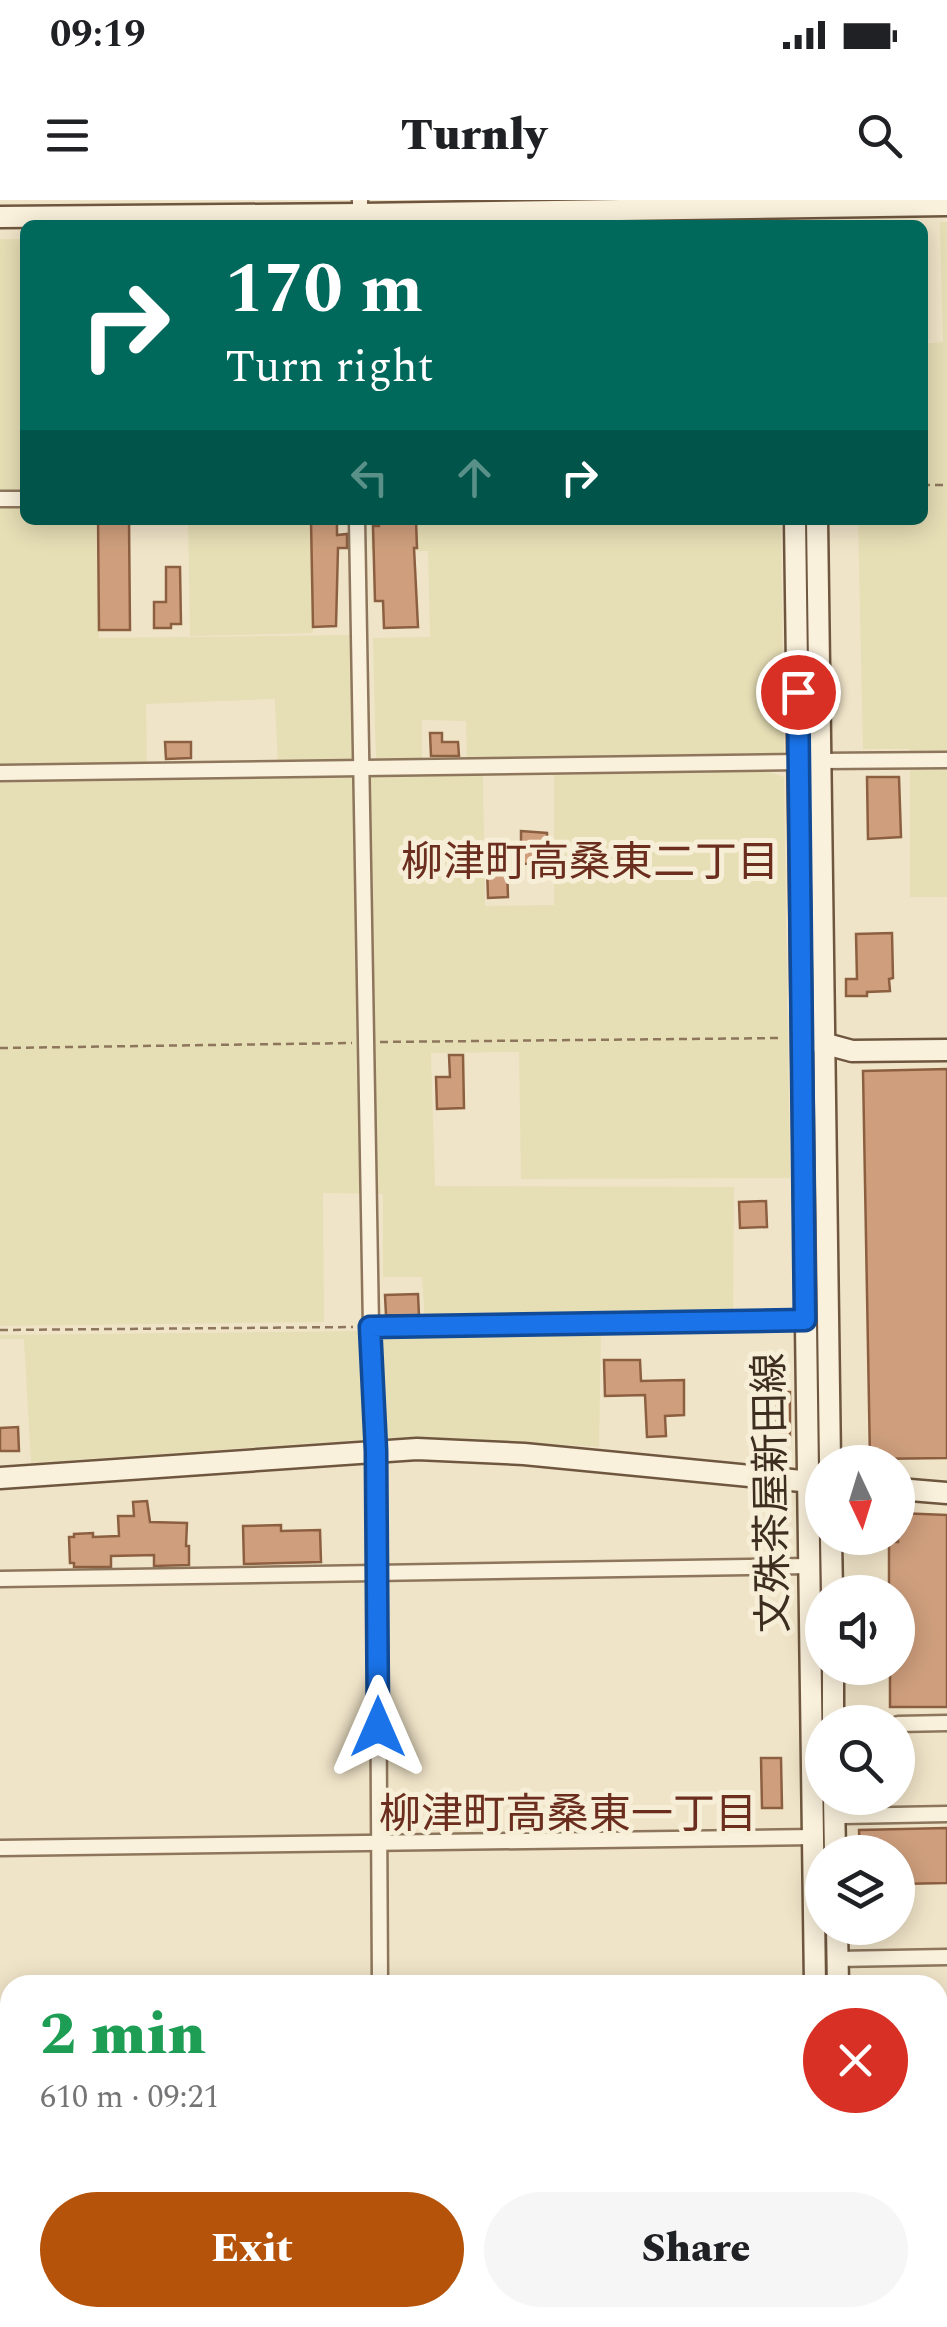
<!DOCTYPE html>
<html lang="en">
<head>
<meta charset="utf-8">
<style>
  body { margin:0; font-family:Spectral,"Noto Sans JP",serif; background:#f6f6f6; color:#202124; height:100vh; display:flex; flex-direction:column; font-size:38px; white-space:nowrap }
  * { box-sizing:border-box; margin:0 }
  p { font-size:32px; color:#757577 }
  .icon { flex:none; width:55px; height:55px; fill:none; stroke:currentColor; stroke-width:2; stroke-linecap:round; stroke-linejoin:round }
  .map { position:relative; flex:1; overflow:hidden }
  .panel { position:absolute; left:0px; top:1775px; width:948px; height:352px; display:flex; flex-direction:column; background:#fff; border-radius:30px 30px 0 0; box-shadow:0 5px 25px #0003 }
  .panel>* { flex:none }
  .banner { position:absolute; left:20px; top:20px; width:908px; height:305px; border-radius:15px; box-shadow:0 5px 25px #0003; background:#00695c; color:#fff; overflow:hidden }
  .needle { width:65px; rotate:176deg }
  .buttons { position:absolute; left:805px; top:1245px; display:grid; gap:20px }
  .buttons a { display:grid; place-items:center; width:110px; height:110px; border-radius:50%; background:#fff; box-shadow:0 5px 25px #0003; font-size:50px }
  .pin { position:absolute; display:grid; place-items:center; width:85px; height:85px; color:#fff; margin:-42px; border:5px solid #fff; border-radius:50%; box-shadow:0 2px 10px #0007 }
  .me { position:absolute; width:110px; margin:-55px; rotate:0deg; stroke-linejoin:round; filter:drop-shadow(0 0 8px #0008) }
  .turn { display:flex; align-items:center; gap:35px; height:210px; padding:0 40px; font-size:45px }
  .turn .icon { width:130px; height:130px; stroke-width:2.5 }
  .turn b { display:block; font-size:70px; line-height:85px }
  .lanes { display:flex; align-items:center; height:95px; padding:0 40px; background:#0003; justify-content:center; gap:50px; direction:ltr }
  .lanes .off { opacity:.35 }
  .round { display:grid; place-items:center; flex:none; width:105px; height:105px; border-radius:52px; background:#f6f6f6 }
  .overview { display:flex; align-items:center; justify-content:space-between; height:170px; padding:0 40px }
  h1 { font-size:60px; font-weight:800; line-height:75px; color:#1e9e55 }
  .cta { display:flex; gap:20px; margin-top:auto; padding:20px 40px }
  .cta a { flex:1; height:115px; border-radius:60px; background:#b45309; color:#fff; font-size:40px; font-weight:800; line-height:115px; text-align:center }
  .cta a+a { background:#f6f6f6; color:#202124 }
  .status { display:flex; justify-content:space-between; align-items:center; height:70px; padding:0 50px; background:#fff; direction:ltr }
  .status svg { height:28px; fill:currentColor }
  header { display:flex; justify-content:space-between; align-items:center; height:130px; padding:0 40px; background:#fff; font-size:45px; font-weight:800 }
  .map>svg:first-child { display:block }
</style>
</head>
<body>
<div class="status"><b>09:19</b><svg viewBox="0 0 49 12"><path d="M0 12V9h3v3zM5 12V6h3v6zM10 12V3h3v9zM15 12V0h3v12zM26 1h20v11H26zM47 4h2v5h-2z"/></svg></div>
<header><svg class="icon" aria-label="menu" viewBox="0 0 24 24"><path d="M4 6h16M4 12h16M4 18h16"/></svg>Turnly<svg class="icon" aria-label="search" viewBox="0 0 24 24"><circle cx="10" cy="10" r="6"/><path d="M15 15l6 6"/></svg></header>
<div class="map">
<svg width="947" height="2127" viewBox="0 0 947 2127">
  <rect width="100%" height="100%" fill="#f0e4c8"/>
  <g fill="#e6deb5">
    <polygon points="940,22 947,22 947,697 910,697 910,549 863,549 858,320 922,320 923,144 943,142"/>
    <polygon points="0,39 25,39 25,320 96,320 99,438 357,435 359,565 278,566 275,499 146,504 147,568 0,568"/>
    <polygon points="188,320 312,320 313,433 190,436"/>
    <polygon points="371,320 781,320 784,558 467,565 466,521 422,520 422,560 376,561 373,438 430,437 428,351 371,350"/>
    <polygon points="766,571 784,577 790,978 521,979 519,852 431,853 435,986 734,987 733,1116 425,1121 422,1077 383,1077 383,994 323,993 324,1122 0,1126 0,583 483,575 485,706 554,705 554,575"/>
    <polygon points="360,1131 601,1132 599,1247 448,1238 387,1238 31,1263 24,1139 0,1139 0,1135"/>
  </g>
  <g fill="#cf9f7d" stroke="#8d5f41" stroke-width="2.5">
    <polygon points="98,320 129,320 130,430 99,430"/>
    <polygon points="311,320 337,320 337,335 347,334 347,348 338,348 336,426 313,427"/>
    <polygon points="397,320 416,320 417,348 414,348 418,427 384,428 383,401 375,401 373,326 379,326 379,323 397,323"/>
    <polygon points="166,367 180,367 181,424 171,424 171,428 154,428 154,402 166,402"/>
    <polygon points="430,533 442,533 442,542 458,542 459,556 431,556"/>
    <polygon points="165,542 191,542 191,558 166,559"/>
    <polygon points="867,577 899,577 901,637 868,639"/>
    <polygon points="521,631 547,633 548,663 521,664"/>
    <polygon points="507,666 508,697 488,698 487,667"/>
    <polygon points="892,733 893,778 889,779 890,791 867,792 867,796 846,796 846,779 857,779 856,734"/>
    <polygon points="449,855 463,855 464,908 437,909 436,877 450,877"/>
    <polygon points="947,869 947,1258 870,1259 863,871"/>
    <polygon points="766,1001 767,1027 740,1028 739,1002"/>
    <polygon points="418,1094 419,1116 386,1115 385,1095"/>
    <polygon points="604,1160 640,1160 641,1181 684,1180 684,1215 665,1216 666,1236 647,1237 645,1195 605,1196"/>
    <polygon points="777,1192 790,1192 790,1242 776,1242"/>
    <polygon points="18,1227 19,1251 0,1251 0,1228"/>
    <polygon points="147,1301 150,1322 187,1323 186,1346 189,1346 189,1365 154,1366 154,1355 111,1356 111,1367 74,1367 74,1363 70,1363 69,1337 74,1337 74,1334 93,1333 93,1337 119,1336 118,1316 134,1316 133,1302"/>
    <polygon points="898,1313 947,1315 947,1507 890,1507 890,1468 898,1468 898,1392 889,1392 889,1342 898,1342"/>
    <polygon points="281,1325 281,1331 320,1330 321,1362 244,1364 243,1326"/>
    <polygon points="761,1558 781,1558 782,1608 762,1608"/>
    <polygon points="947,1628 947,1683 898,1684 898,1652 860,1652 859,1630"/>
  </g>
  <g fill="none" stroke-linecap="round" stroke-linejoin="round">
    <g stroke="#8d765c" stroke-width="19">
      <g id="street">
        <polyline points="360,0 360,25"/>
        <polyline points="0,299 25,299"/>
        <polyline points="357,320 371,1127 377,1251 380,1785"/>
        <polyline points="821,561 947,560"/>
        <polyline points="0,573 799,562"/>
        <polyline points="371,1127 805,1120"/>
        <polyline points="0,1379 808,1366"/>
        <polyline points="898,1524 947,1523"/>
        <polyline points="843,1616 947,1614"/>
        <polyline points="0,1648 814,1637"/>
        <polyline points="837,1759 947,1757"/>
        <polyline points="938,1946 947,1946"/>
        <polyline points="938,2074 947,2074"/>
        <polyline points="384,2118 384,2127"/>
        <polyline points="881,2118 881,2127"/>
      </g>
    </g>
    <g stroke="#6f573f" stroke-width="25">
      <g id="secondary">
        <polyline points="0,17 360,14 947,5"/>
        <polyline points="795,320 815,1785"/>
        <polyline points="817,320 830,1262"/>
        <polyline points="815,841 852,851 947,850"/>
        <polyline points="0,1278 417,1249 524,1254 822,1283"/>
        <polyline points="898,1289 947,1293"/>
        <polyline points="831,1338 832,1392"/>
        <polyline points="833,1468 833,1522"/>
        <polyline points="834,1598 835,1652"/>
        <polyline points="837,1728 838,1785"/>
        <polyline points="938,1911 947,1911"/>
        <polyline points="0,1924 10,1924"/>
        <polyline points="820,2118 820,2127"/>
        <polyline points="842,2118 842,2127"/>
      </g>
    </g>
    <g stroke="#8d765c" stroke-width="2.5" stroke-dasharray="8 5" stroke-linecap="butt">
      <polyline points="922,285 947,285"/>
      <polyline points="380,842 782,838"/>
      <polyline points="0,848 352,843"/>
      <polyline points="0,1130 353,1127"/>
    </g>
    <use href="#street" stroke="#faf1dc" stroke-width="14"/>
    <use href="#secondary" stroke="#faf1dc" stroke-width="20"/>
  </g>
  <g fill="none" stroke-linecap="round" stroke-linejoin="round">
    <g stroke="#114b97" stroke-width="25">
      <polyline id="route" points="378,1527 376,1251 370,1127 805,1120 798,492"/>
    </g>
    <use href="#route" stroke="#1a73e8" stroke-width="18"/>
  </g>
  <g text-anchor="middle" dominant-baseline="central" stroke-width="10" stroke-linejoin="round" paint-order="stroke">
    <g font-size="40" fill="#3d2e20" stroke="#f7eed8">
      <text transform="translate(773 1293) rotate(-91)">文殊茶屋新田線</text>
    </g>
    <g font-size="42" fill="#6b2e1e" stroke="#f7eed8">
      <text x="590" y="663">柳津町高桑東二丁目</text>
      <text x="568" y="1615">柳津町高桑東一丁目</text>
    </g>
  </g>
</svg>
<div class="buttons">
<a><svg class="needle" viewBox="-14 -14 28 28"><path d="M0-13l5 13h-10z" fill="#e53935"/><path d="M0 13l5-13h-10z" fill="#757577"/></svg></a>
<a><svg class="icon" aria-label="sound" viewBox="0 0 24 24"><path d="M4 9h4l5-4v14l-5-4H4zM17 9q2 3 0 6"/></svg></a>
<a><svg class="icon" aria-label="search" viewBox="0 0 24 24"><circle cx="10" cy="10" r="6"/><path d="M15 15l6 6"/></svg></a>
<a><svg class="icon" aria-label="layers" viewBox="0 0 24 24"><path d="M12 4l9 5-9 5-9-5zM3 14l9 5 9-5"/></svg></a>
</div>
<div class="pin" style="left:798px;top:492px;background:#d93025"><svg class="icon" aria-label="arrive" viewBox="0 0 24 24"><path d="M6 21V4h12l-3 4 3 4H6"/></svg></div>
<svg class="me" style="left:378px;top:1527px" viewBox="-20 -20 40 40"><path d="M0-17L14 15 0 8-14 15z" fill="#1a73e8" stroke="#fff" stroke-width="4"/></svg>
<div class="banner">
<div class="turn"><svg class="icon" aria-label="right" viewBox="0 0 24 24"><path d="M7 20v-9h11M14 6l5 5-5 5"/></svg><div><b>170 m</b>Turn right</div></div>
<div class="lanes"><svg class="icon off" aria-label="left" viewBox="0 0 24 24"><path d="M17 20v-9H6M10 6l-5 5 5 5"/></svg><svg class="icon off" aria-label="ahead" viewBox="0 0 24 24"><path d="M12 20V5M6 11l6-6 6 6"/></svg><svg class="icon" aria-label="right" viewBox="0 0 24 24"><path d="M7 20v-9h11M14 6l5 5-5 5"/></svg></div>
</div>
<section class="panel">
<div class="overview"><div><h1>2 min</h1><p>610 m · 09:21</p></div><a class="round" style="background:#d93025;color:#fff"><svg class="icon" aria-label="close" viewBox="0 0 24 24"><path d="M6 6l12 12M18 6L6 18"/></svg></a></div>
<div class="cta"><a>Exit</a><a>Share</a></div>
</section>
</div>
</body>
</html>
